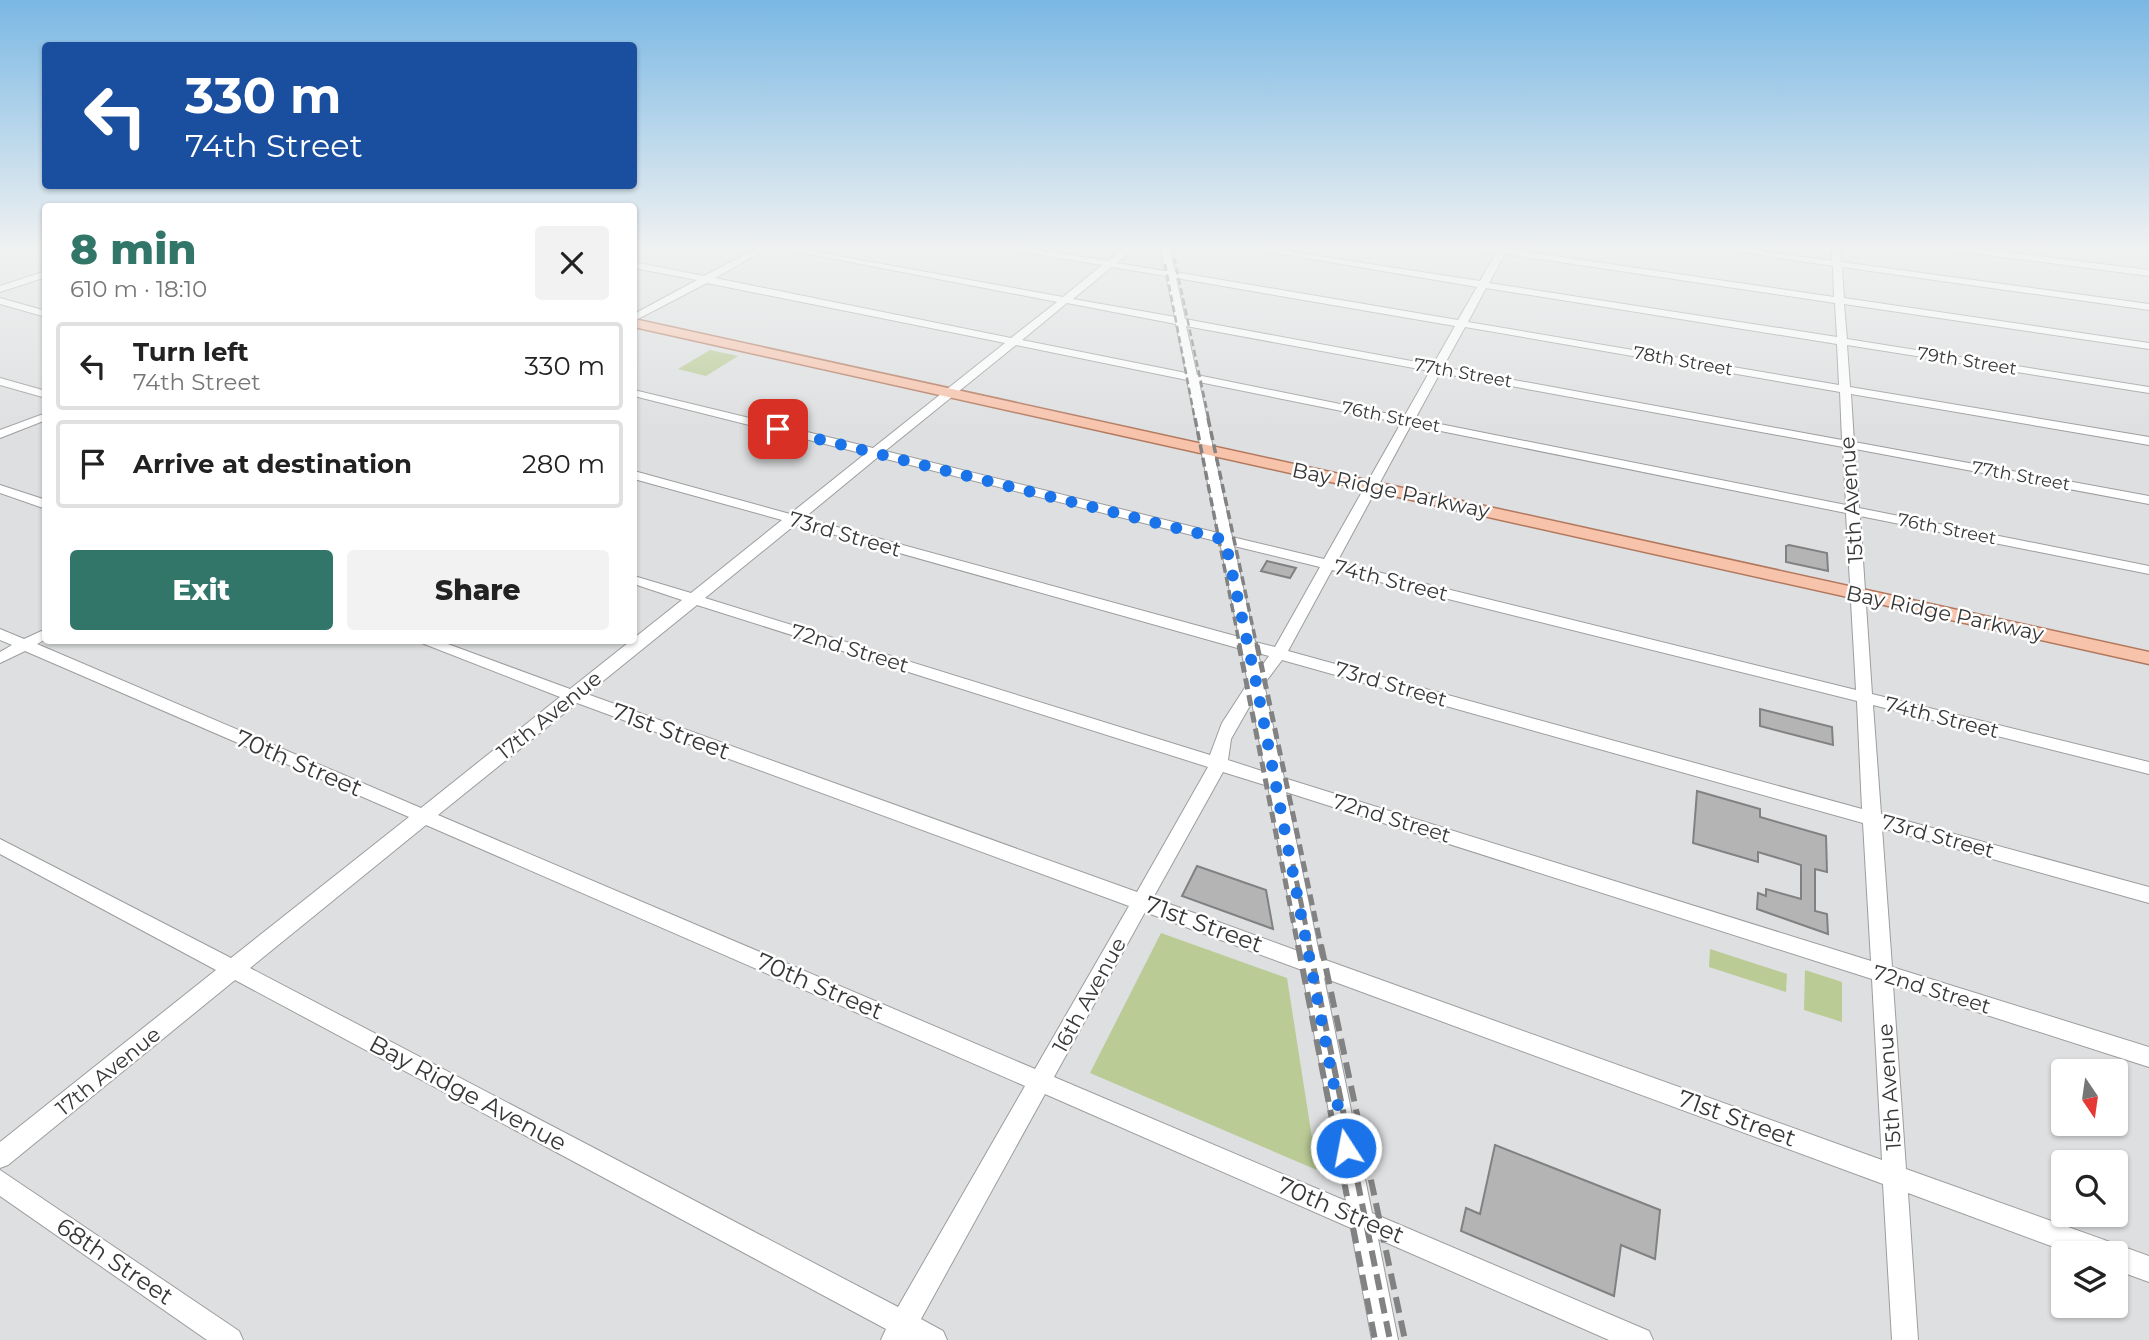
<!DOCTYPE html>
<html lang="en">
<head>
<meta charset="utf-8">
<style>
  body { margin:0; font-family:Montserrat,sans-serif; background:#f2f2f2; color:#222; height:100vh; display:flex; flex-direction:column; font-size:26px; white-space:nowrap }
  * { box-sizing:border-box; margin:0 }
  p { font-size:23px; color:#767676 }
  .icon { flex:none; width:38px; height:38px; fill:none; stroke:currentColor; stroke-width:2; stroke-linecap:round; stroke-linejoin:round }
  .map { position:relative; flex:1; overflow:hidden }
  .panel { position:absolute; left:42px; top:203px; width:595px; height:441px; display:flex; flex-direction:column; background:#fff; border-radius:7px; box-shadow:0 2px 5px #0004 }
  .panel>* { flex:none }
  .top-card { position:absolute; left:42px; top:42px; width:595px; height:147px; border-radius:7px; box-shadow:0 2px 5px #0004; background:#1a4fa0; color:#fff; overflow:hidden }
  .needle { width:46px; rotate:167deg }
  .controls { position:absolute; left:2051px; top:1059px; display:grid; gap:14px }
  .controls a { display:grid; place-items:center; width:77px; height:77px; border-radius:7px; background:#fff; box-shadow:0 2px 5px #0004; font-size:35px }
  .pin { position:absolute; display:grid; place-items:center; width:60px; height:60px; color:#fff; margin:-30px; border-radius:14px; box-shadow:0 4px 10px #0006 }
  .me { position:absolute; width:77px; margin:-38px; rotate:349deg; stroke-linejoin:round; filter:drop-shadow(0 0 5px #0008) }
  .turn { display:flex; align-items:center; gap:24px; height:147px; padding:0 28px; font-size:32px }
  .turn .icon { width:91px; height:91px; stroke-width:2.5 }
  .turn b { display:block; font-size:49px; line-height:60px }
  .round { display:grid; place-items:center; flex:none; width:74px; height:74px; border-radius:7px; background:#f2f2f2 }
  .headline { display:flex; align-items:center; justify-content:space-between; height:119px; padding:0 28px }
  h1 { font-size:42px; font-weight:800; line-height:52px; color:#327669 }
  .action { display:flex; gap:14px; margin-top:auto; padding:14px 28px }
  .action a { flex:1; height:80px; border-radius:7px; background:#327669; color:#fff; font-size:28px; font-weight:800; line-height:80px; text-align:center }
  .action a+a { background:#f2f2f2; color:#222 }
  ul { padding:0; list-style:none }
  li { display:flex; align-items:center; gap:21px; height:88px; margin:0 14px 10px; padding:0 14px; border:4px solid #e0e0e0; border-radius:7px }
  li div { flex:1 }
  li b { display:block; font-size:26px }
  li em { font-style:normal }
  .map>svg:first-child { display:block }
</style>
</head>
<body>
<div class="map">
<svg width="2149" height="1340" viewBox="0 0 2149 1340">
  <rect width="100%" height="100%" fill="#dedfe0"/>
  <g fill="#bacb95">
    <polygon points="710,350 738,356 706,376 678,369"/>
    <polygon points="1161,933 1287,978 1317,1170 1090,1073"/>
    <polygon points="1710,949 1787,974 1786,992 1709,967"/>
    <polygon points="1805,970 1842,982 1842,1022 1804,1010"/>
  </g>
  <g fill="#b4b4b5" stroke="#818182" stroke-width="2">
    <polygon points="1789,545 1827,553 1828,571 1786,562 1786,546"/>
    <polygon points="1267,561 1296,568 1290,578 1261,571"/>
    <polygon points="1760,709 1832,727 1833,745 1760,726"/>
    <polygon points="1697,791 1760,809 1760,817 1826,836 1827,872 1815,869 1815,911 1827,914 1828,934 1757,909 1758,893 1766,896 1766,889 1801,899 1801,865 1758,852 1758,862 1693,843"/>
    <polygon points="1197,866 1266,890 1273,929 1182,896"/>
    <polygon points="1495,1145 1660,1210 1655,1259 1621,1245 1614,1296 1461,1231 1466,1208 1480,1214"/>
  </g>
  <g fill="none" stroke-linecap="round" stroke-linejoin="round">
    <g stroke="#9c9d9e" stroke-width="2">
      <g id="minor">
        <polygon points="33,247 46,247 46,252 34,249"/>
        <path d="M760,247H770L715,278L1011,338L1057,302L773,247H789L1063,297L1102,265L1010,250L1006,247H1023L1108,261L1126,247H1135L1117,263L1165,271L1161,247H1169L1175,272L1458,320L1477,287L1241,247H1259L1480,281L1496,253L1474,249L1473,247H1508L1507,249L1834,297L1833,266L1710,247H1730L1832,261V247H1840L1841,262L2149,304V310L1842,267L1844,298L2149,343V349L1844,304L1847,339L2149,387V393L1847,345L1850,387L2149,437V445L1851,394L1854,442L2149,496V504L1855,449L1859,508L2149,566V574L1860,516L1872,694L2149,762V774L1873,705L1881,814L2149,887V903L1882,828L1892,967L2149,1047V1067L1893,985L1906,1169L2149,1256V1282L2116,1270V1253H2070L1908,1193L1918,1340H1892L1883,1184L1324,978L1372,1213L1649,1331L1653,1340H1609L1378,1239L1398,1340H1372L1351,1228L1045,1094L921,1319L943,1331L947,1340H881L886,1329L235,980L8,1165L0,1168V1142L216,970L0,854V839L231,958L409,817L25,651L0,663V652L12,645L0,640V629L24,639L46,629V639L37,644L421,808L560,697L414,640H437L570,689L682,600L634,584V576L691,593L782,520L634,479V471L790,514L865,454L634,396V390L873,448L1005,343L707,283L634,321V314L697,280L634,268V262L704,276ZM1505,254L1835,303L1837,337L1489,283ZM1112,267L1166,276L1175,317L1073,299ZM1176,278L1455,326L1433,365L1185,319ZM1486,288L1837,344L1839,385L1468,322ZM1067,303L1176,324L1186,373L1022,340ZM1186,326L1430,371L1404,417L1197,375ZM1465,327L1840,392L1842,440L1443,367ZM1016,345L1187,380L1218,533L885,451ZM1440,373L1843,447L1846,505L1415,419ZM1199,382L1401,423L1324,559L1232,537ZM1411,425L1846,513L1856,690L1337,562ZM878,457L1220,542L1239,637L804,518ZM796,524L1241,649L1248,683L1222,723L1210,755L705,598ZM1234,546L1320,567L1275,647L1255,642ZM1332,570L1857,701L1862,809L1288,651ZM697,605L1208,767L1137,892L587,694ZM1258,653L1269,656L1261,667ZM1282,660L1863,823L1871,961L1284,778L1264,684ZM1252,702L1265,772L1228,760L1231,739ZM577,703L1129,906L1035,1069L438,815ZM1223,772L1268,786L1298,951L1153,898ZM1286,792L1872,979L1882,1160L1320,958ZM426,825L1025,1086L898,1307L250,968ZM1145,912L1302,970L1346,1201L1054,1077Z"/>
        <polygon points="1945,247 1966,247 2149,270 2149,276 1949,250"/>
        <polygon points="46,271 46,277 0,292 0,286"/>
        <polygon points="0,298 46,311 46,317 0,304"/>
        <polygon points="0,378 46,391 46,398 0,385"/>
        <polygon points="46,413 46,420 0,438 0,430"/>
        <polygon points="0,485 46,500 46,509 0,493"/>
        <polygon points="0,1170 239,1331 243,1340 207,1340 0,1196"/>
      </g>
    </g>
    <g stroke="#b2785e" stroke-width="3">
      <polygon id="major" points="634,319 2149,652 2149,664 634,327"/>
    </g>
    <use href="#minor" fill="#fff" fill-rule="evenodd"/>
    <use href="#major" fill="#f8c3ab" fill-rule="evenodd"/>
    <g stroke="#828283" stroke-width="2.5" stroke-dasharray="7 3.5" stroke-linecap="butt">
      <polyline points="1172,247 1209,420"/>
      <polyline points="1165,264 1195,420"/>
    </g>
    <g stroke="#828283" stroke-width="3.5" stroke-dasharray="9 4.5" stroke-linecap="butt">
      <polyline points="1195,418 1240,647"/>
      <polyline points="1208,418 1257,647"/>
    </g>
    <g stroke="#828283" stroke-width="5" stroke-dasharray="11 6" stroke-linecap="butt">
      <polyline points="1239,645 1298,946"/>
      <polyline points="1257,645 1321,946"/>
      <polyline points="1293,864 1310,946"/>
    </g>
    <g stroke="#828283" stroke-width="6" stroke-dasharray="16 8" stroke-linecap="butt">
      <polyline points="1298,945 1375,1340"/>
      <polyline points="1309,945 1390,1340"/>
      <polyline points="1321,945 1405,1340"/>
    </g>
  </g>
  <linearGradient id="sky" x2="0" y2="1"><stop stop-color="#7ab8e4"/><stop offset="0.57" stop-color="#f0f1f1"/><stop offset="1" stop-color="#f0f1f1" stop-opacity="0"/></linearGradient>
  <rect width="2149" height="434" fill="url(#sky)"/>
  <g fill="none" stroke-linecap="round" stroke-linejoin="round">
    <polyline stroke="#1a73e8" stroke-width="12" stroke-dasharray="0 21.6" points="778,429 1225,540 1256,682 1346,1148"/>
  </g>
  <g text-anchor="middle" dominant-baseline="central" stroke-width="5" stroke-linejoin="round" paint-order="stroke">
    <g font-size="18" fill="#373738" stroke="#fff">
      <text transform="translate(1683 361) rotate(10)">78th Street</text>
      <text transform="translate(1967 361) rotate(9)">79th Street</text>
      <text transform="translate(1463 373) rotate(10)">77th Street</text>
      <text transform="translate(1391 417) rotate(11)">76th Street</text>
      <text transform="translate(2021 476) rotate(10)">77th Street</text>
      <text transform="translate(1947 529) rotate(11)">76th Street</text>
    </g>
    <g font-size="21" fill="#373738" stroke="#fff">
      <text transform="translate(1391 490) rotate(12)">Bay Ridge Parkway</text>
      <text transform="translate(1851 500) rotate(-94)">15th Avenue</text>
      <text transform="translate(845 534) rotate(16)">73rd Street</text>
      <text transform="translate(1391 580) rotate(14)">74th Street</text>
      <text transform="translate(1945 613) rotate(12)">Bay Ridge Parkway</text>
      <text transform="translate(850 648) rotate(17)">72nd Street</text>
      <text transform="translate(1391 684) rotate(16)">73rd Street</text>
      <text transform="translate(549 715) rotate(-39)">17th Avenue</text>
      <text transform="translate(1942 717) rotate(14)">74th Street</text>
      <text transform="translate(1392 818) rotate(17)">72nd Street</text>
      <text transform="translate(1938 836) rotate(15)">73rd Street</text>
      <text transform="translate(1932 989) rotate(17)">72nd Street</text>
      <text transform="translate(1089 995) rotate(-61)">16th Avenue</text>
      <text transform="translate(108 1071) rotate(-39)">17th Avenue</text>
      <text transform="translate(1889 1087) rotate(-94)">15th Avenue</text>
    </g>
    <g font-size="24" fill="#373738" stroke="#fff">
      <text transform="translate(671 731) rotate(20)">71st Street</text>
      <text transform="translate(299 763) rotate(23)">70th Street</text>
      <text transform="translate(1204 924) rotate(20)">71st Street</text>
      <text transform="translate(820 986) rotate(23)">70th Street</text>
      <text transform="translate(468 1093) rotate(28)">Bay Ridge Avenue</text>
      <text transform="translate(1737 1118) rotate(20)">71st Street</text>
      <text transform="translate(1341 1210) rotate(23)">70th Street</text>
      <text transform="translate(115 1261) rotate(34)">68th Street</text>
    </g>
  </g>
</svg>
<div class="controls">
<a><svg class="needle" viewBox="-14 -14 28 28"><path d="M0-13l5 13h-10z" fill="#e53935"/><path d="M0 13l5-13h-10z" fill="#767676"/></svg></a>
<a><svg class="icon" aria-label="search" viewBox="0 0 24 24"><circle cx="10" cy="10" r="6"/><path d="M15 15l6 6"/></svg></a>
<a><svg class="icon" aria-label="layers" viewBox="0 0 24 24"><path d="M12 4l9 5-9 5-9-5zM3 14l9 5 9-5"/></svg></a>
</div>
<div class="pin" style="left:778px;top:429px;background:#d93025"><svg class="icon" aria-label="arrive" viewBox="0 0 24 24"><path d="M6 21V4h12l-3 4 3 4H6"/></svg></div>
<svg class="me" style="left:1346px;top:1148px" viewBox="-20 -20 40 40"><circle r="17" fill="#1a73e8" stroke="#fff" stroke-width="3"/><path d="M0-11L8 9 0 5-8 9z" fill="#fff"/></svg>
<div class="top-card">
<div class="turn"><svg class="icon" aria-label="left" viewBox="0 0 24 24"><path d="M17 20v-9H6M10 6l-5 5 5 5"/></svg><div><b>330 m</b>74th Street</div></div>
</div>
<section class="panel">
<div class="headline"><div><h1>8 min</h1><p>610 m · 18:10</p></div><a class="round"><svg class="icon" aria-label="close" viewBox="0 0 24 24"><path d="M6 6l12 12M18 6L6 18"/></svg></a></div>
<ul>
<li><svg class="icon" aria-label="left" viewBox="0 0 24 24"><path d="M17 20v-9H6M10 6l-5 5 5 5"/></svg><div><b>Turn left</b><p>74th Street</p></div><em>330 m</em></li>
<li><svg class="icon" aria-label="arrive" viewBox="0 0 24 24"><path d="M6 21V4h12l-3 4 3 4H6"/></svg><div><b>Arrive at destination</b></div><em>280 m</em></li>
</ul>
<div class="action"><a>Exit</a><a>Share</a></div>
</section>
</div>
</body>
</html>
